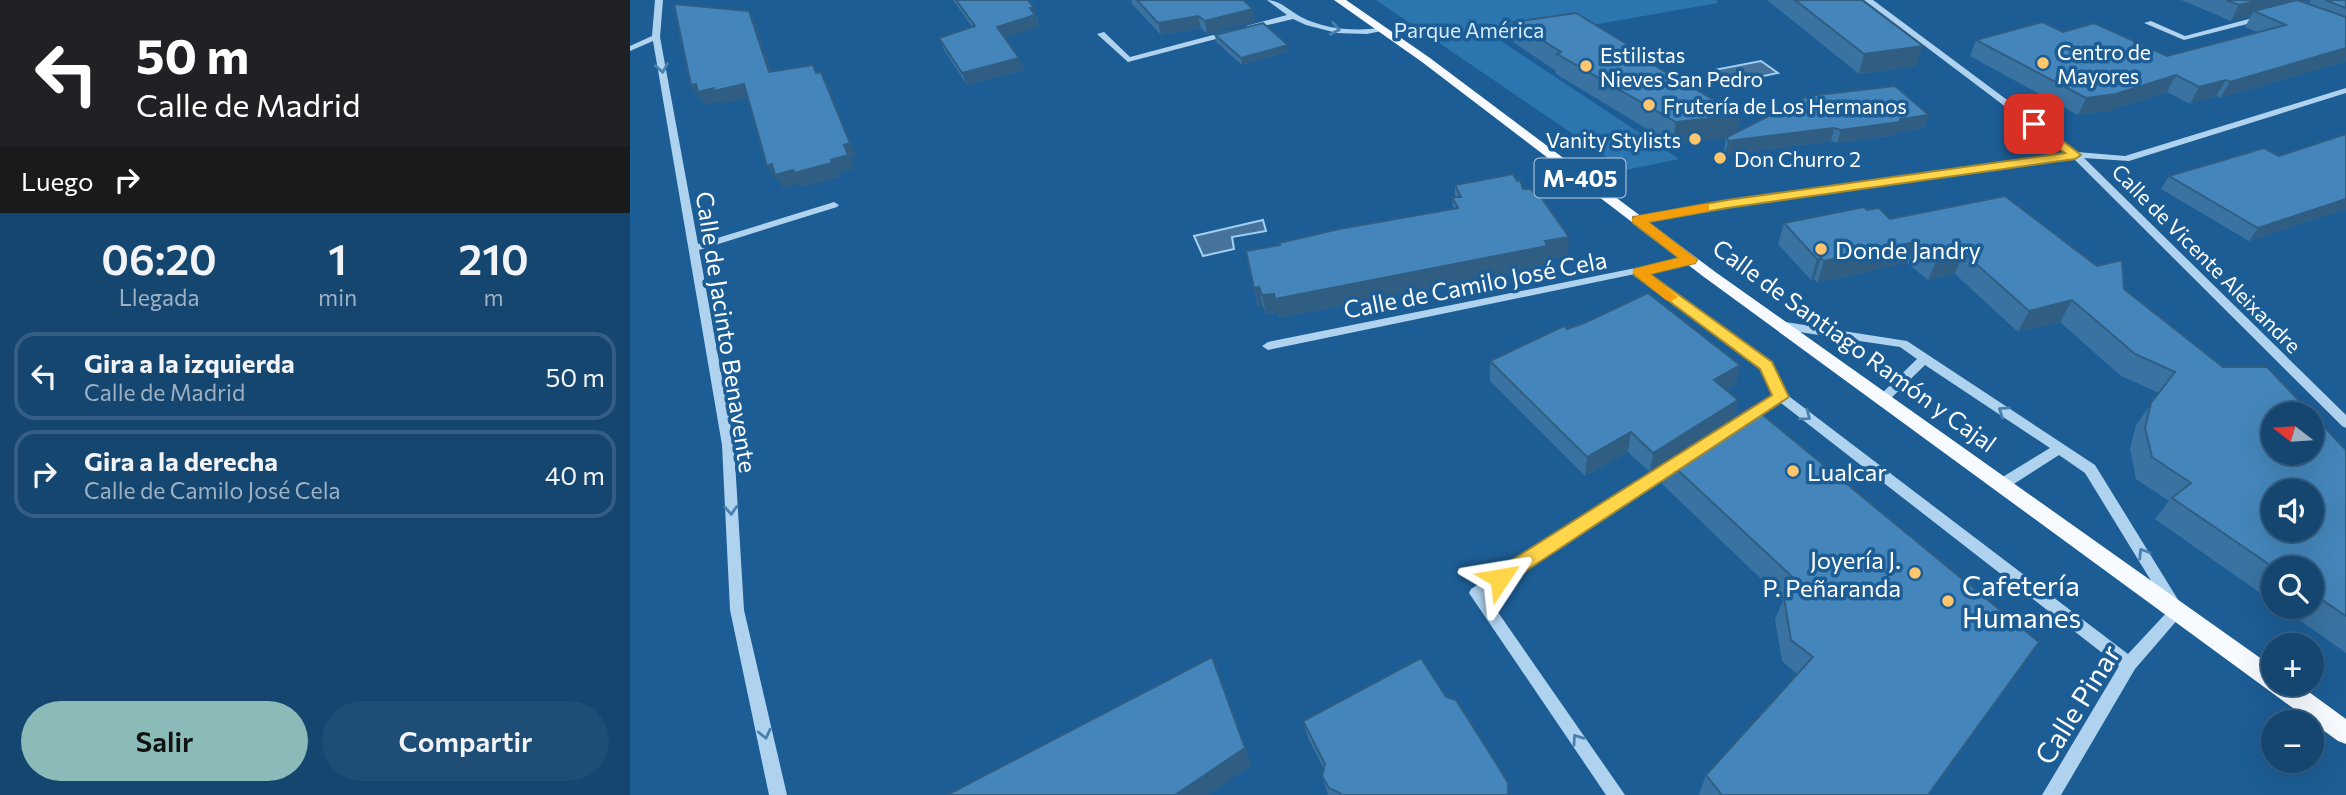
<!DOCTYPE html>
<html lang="es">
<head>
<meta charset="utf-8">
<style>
  body { margin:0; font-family:Commissioner,sans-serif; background:#1e4d75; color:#f1f3f6; height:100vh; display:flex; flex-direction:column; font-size:26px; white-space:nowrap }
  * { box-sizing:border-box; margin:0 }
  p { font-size:23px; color:#9db1c3 }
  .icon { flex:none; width:38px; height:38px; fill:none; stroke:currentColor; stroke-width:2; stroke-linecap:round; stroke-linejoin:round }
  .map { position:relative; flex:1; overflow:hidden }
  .panel { display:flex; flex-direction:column; background:#154670; width:630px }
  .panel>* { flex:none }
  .guide { background:#202124; color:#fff; overflow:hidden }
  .needle { width:46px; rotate:287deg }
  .tools { position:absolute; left:1631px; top:402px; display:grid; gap:14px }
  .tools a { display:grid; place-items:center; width:63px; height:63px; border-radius:50%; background:#154670; box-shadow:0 7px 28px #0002,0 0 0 2px #345e83; font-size:35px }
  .pin { position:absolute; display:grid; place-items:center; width:60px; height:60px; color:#fff; margin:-30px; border-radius:14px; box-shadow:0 4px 10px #0006 }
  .me { position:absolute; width:77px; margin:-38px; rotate:57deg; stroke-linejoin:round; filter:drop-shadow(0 0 5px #0008) }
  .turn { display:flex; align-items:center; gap:24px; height:147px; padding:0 21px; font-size:32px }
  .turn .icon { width:91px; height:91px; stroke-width:2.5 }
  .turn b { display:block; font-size:49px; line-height:60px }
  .then { display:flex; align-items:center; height:66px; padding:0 21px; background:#0003; gap:14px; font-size:26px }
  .eta { display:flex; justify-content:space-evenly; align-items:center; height:119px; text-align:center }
  .eta b { font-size:42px; font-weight:600; line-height:49px }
  .primary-button { display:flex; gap:14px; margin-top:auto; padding:14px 21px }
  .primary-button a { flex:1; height:80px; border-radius:42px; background:#8bbbb9; color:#111; font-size:28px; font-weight:600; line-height:80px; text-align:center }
  .primary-button a+a { background:#1e4d75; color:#f1f3f6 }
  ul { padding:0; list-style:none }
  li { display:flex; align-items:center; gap:21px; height:88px; margin:0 14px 10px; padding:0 7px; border:4px solid #345e83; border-radius:21px }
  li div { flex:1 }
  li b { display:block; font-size:26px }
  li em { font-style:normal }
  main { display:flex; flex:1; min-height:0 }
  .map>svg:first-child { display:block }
</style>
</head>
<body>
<main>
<section class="panel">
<div class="guide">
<div class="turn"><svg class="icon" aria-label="left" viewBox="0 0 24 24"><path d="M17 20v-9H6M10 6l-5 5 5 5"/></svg><div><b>50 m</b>Calle de Madrid</div></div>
<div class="then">Luego<svg class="icon" aria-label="right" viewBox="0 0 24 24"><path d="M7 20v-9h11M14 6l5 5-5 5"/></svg></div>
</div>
<div class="eta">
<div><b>06:20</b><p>Llegada</p></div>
<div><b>1</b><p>min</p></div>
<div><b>210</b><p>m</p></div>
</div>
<ul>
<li><svg class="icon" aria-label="left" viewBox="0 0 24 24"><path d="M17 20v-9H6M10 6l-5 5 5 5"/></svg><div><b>Gira a la izquierda</b><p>Calle de Madrid</p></div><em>50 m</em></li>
<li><svg class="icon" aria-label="right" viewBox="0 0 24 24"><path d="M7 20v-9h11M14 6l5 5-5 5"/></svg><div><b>Gira a la derecha</b><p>Calle de Camilo José Cela</p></div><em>40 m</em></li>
</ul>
<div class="primary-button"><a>Salir</a><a>Compartir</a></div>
</section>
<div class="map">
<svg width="1716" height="795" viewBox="0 0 1716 795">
  <rect width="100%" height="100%" fill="#1c5d95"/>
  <polygon fill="#2c76b0" points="746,0 1086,0 1088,3 871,41 1049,159 996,170"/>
  <g fill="#45739a" stroke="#a2cff1" stroke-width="2">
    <polygon points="1131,61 1148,73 1100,83 1084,70"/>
    <polygon points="633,220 636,231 602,237 604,249 573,256 564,236"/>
  </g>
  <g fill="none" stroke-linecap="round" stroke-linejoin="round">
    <g fill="#afd2ef" fill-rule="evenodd">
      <polygon points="25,0 33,0 30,37 68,244 201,203 204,202 209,205 207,207 69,250 104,445 114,610 157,795 139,795 100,610 92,445 23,41 0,51 0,46 22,36"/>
      <path d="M637,0C650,0 660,11 671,17C697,30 724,31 752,28L756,30L737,34L707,33L676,25L663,19L616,30V26L657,15Z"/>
      <polygon points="1234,0 1243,0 1447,152 1495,156 1716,88 1716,93 1499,161 1454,158 1716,415 1716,428 1712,426 1443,158 1003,222 1002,220 1007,217 1097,201 1437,153"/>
      <polygon points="1634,15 1638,17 1637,19 1554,40 1514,23 1521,21 1555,36"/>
      <polygon points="602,30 606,32 605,34 498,62 467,34 474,32 500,57"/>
      <polygon points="1060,257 1064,258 1065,260 1064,262 1016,272 1140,363 1156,394 1498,654 1539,610 1455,473 1429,455 1376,489 1366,489 1364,485 1366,481 1420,448 1295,365 1257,402 1249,402 1247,399 1249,396 1287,359 1270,347 1149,329 1143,325 1149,321 1277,341 1465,465 1555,611 1505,669 1431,795 1412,795 1489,666 1151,403 1121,422 1113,422 1111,419 1113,416 1144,396 1131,368 1005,274 638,350 632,346 638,342"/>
      <polygon points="1048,458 1053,460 1055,463 1053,466 856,595 995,795 976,795 839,593 841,589"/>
    </g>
    <polygon fill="#f7fbff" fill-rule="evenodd" points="704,0 716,0 800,58 1084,271 1643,667 1643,684 1668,684 1716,719 1716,744 1708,741 1074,277 792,62"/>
  </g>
  <g fill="#3a73a1">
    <polygon points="323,0 398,0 408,19 407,19 409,27 375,37 389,58 394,70 337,85 314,50 309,38 342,27"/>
    <polygon points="501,0 613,0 623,9 625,21 577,34 571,28 531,35 502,4"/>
    <polygon points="1137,0 1232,0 1286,66 1229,74"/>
    <polygon points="1551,0 1679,0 1672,2 1678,4 1681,0 1716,0 1716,61 1590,98 1586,96 1560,104 1537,92 1478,111 1448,115 1340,56 1346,40 1433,32 1537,56 1627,32 1615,27 1621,16 1601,21"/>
    <polygon points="883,22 1026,62 1025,65 1107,132 1299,115 1294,128 1267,132 1266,135 1207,143 1201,141 1095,155 1094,150 1096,138 1042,144 926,74 926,71 883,42"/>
    <polygon points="585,35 658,45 659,51 612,65 586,42"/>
    <polygon points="1716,134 1716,209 1619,241 1531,189 1539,176 1649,156"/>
    <polygon points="887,181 938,256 916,259 916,265 649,318 648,313 636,314 633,306 628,307 616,251 650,246 823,209 822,197 825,197 825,185"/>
    <polygon points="1237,210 1260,219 1494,289 1593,367 1716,450 1716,653 1651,607 1682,607 1682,569 1643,569 1643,602 1525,519 1539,501 1506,479 1500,449 1506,425 1529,393 1491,376 1430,322 1388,332 1325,274 1298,280 1277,263 1187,283 1184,279 1181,280 1148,244 1154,223"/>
    <polygon points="937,329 1105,385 1096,390 1108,400 1103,418 1298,795 1069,795 1076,775 1167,674 1152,661 1145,620 1153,600 1032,484 1036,461 1020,472 998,452 955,476 860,381 860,361"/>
    <polygon points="816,697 878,783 878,795 698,795 692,776 694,769 678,738 673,721"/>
  </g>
  <g fill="#305e83">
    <polygon points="1630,0 1679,0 1629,13 1624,11 1621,16 1601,21 1609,5"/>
    <polygon points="404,7 409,27 371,39 367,27 400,8"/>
    <polygon points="623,9 625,21 577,34 575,21"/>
    <polygon points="119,11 125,23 146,85 139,72"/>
    <polygon points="568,16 571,28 531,35 528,23"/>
    <polygon points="658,45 659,51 612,65 611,58"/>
    <polygon points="1293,46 1286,66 1229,74 1234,54"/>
    <polygon points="1716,48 1716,61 1590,98 1600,82"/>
    <polygon points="389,58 394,70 337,85 332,73"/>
    <polygon points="191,72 198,85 227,157 221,158 225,169 208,173 210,177 172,187 170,184 153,188 147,178 145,179 137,166 142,164 163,170 201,160"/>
    <polygon points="1546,75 1537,92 1478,111 1448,115 1456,98"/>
    <polygon points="1596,80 1586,96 1560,104 1569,87"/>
    <polygon points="66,84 84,88 114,84 121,97 92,104 91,101 76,105 71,97 69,98 61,85"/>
    <polygon points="1110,115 1106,137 1042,144 1046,122"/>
    <polygon points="1299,115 1294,128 1267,132 1266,135 1207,143 1211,130 1270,119"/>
    <polygon points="1204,128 1201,141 1095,155 1098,141"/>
    <polygon points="1716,199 1716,209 1619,241 1628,228"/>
    <polygon points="939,237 938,256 916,259 916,265 649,318 648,313 636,314 632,295"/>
    <polygon points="1285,242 1277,263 1187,283 1194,261"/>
    <polygon points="1334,253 1325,274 1298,280 1307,259"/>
    <polygon points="1191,258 1184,279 1181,280 1187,259"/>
    <polygon points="629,287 633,306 628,307 624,288"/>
    <polygon points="1442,300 1430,322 1388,332 1399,311"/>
    <polygon points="1110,365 1105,385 1079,399 1084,380"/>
    <polygon points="1108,400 1103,419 1020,472 1023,453"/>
    <polygon points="1001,432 998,452 955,476 957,457"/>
    <polygon points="582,657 622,765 578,795 545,795"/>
  </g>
  <g fill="#4486bb" stroke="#305e83" stroke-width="2" fill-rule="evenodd">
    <polygon points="326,0 398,0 404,7 400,8 405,15 367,27 389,58 332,73 309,38 345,26"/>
    <polygon points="507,0 613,0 623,9 575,21 568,16 528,23"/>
    <polygon points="1165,0 1232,0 1293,46 1234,54"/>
    <polygon points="1596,0 1630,0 1609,5"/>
    <polygon points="1667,0 1716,17 1716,48 1600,82 1596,80 1569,87 1546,75 1486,94 1456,98 1346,40 1412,22 1433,32 1464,23 1537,56 1656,25 1624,11"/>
    <polygon points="1695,0 1716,0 1716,8"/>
    <polygon points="44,4 119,11 139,72 183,65 186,73 191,72 220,143 214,145 218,155 201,160 202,163 164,173 163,170 145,175 142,164 137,166 114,84 84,91 84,88 68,92 66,84 61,85"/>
    <polygon points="946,13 1026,62 1022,64 1110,115 1046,122 927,54 931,52 883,22"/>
    <polygon points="633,23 658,45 611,58 585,35"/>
    <polygon points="1265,86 1299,115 1270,119 1270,122 1211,130 1204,128 1098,141 1097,137 1178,96"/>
    <polygon points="1716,134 1716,199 1628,228 1539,176 1634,148 1649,156"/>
    <polygon points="883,174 887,181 890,180 893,189 901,189 907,197 910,196 939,237 915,241 917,246 645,299 644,294 632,295 629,287 624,288 616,251 650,245 649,243 709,229 828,208 822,197 831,197 825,185"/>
    <path d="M1375,196L1467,266L1492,260L1494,289L1593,367H1637L1716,450V616L1682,593V569H1646L1542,498L1561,483L1522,457L1515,428L1521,403L1545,372L1505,354L1442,300L1399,311L1334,253L1307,259L1285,242L1194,261L1191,258L1187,259L1154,223L1234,207L1237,210L1249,208L1260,219ZM1643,415H1682V453H1643ZM1643,492H1682V530H1643Z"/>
    <polygon points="1018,293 1110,365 1084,380 1108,400 1023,453 1001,432 957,457 860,361 934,326 937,329 954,323"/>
    <polygon points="1122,406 1409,642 1298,795 1092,795 1076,775 1183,657 1161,640 1154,598 1172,586 1037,460"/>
    <polygon points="582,657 615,748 545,795 317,795"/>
    <polygon points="791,658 816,697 826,700 866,763 878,783 878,795 711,795 710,793 699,788 692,776 695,764 673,721"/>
  </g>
  <defs><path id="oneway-chevron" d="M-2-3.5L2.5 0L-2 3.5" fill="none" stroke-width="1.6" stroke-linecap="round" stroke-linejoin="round" transform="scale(1.75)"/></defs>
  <g stroke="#4880b0">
    <use href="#oneway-chevron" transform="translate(705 29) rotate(11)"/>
    <use href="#oneway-chevron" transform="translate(32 68) rotate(80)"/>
    <use href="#oneway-chevron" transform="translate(1373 411) rotate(-146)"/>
    <use href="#oneway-chevron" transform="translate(1176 416) rotate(37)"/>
    <use href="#oneway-chevron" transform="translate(101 510) rotate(87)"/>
    <use href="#oneway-chevron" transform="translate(1513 553) rotate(-122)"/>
    <use href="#oneway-chevron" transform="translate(135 734) rotate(77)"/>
    <use href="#oneway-chevron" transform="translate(947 739) rotate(-125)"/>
  </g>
  <polygon fill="#ffd54a" stroke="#a68a30" stroke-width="2" points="1400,122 1408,122 1451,155 1445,159 1097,208 1018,222 1067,260 1065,263 1020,274 1142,362 1159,397 876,584 870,586 863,584 860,578 863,572 1142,395 1130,369 1004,275 1004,269 1049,258 1003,223 1003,217 1097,200 1435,153 1400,126"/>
  <polygon fill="#f59e0b" points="1075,204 1079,205 1079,211 1018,222 1067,260 1065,263 1020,274 1048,297 1041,301 1036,300 1002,272 1004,269 1049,258 1001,220 1007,216"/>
  <g fill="#ffc66d" stroke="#1c5d95" stroke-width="2.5">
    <circle cx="1413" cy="63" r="7"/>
    <circle cx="956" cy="66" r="7"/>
    <circle cx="1019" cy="105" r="7"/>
    <circle cx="1065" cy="139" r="7"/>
    <circle cx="1090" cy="158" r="7"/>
    <circle cx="1191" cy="249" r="7"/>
    <circle cx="1163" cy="471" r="7"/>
    <circle cx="1285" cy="573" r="7"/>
    <circle cx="1318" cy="601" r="7"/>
  </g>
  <g text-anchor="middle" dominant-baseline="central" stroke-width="7" stroke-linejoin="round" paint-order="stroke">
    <g font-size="21" fill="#d5eafb" stroke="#1c5d95">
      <text x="839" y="29">Parque América</text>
    </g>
    <g font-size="21" fill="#fff" stroke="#1c5d95" text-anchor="start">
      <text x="1427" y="51">Centro de<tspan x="1427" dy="24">Mayores</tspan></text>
      <text x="970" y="54">Estilistas<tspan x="970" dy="24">Nieves San Pedro</tspan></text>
      <text x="1033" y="105">Frutería de Los Hermanos</text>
      <text x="1051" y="139" text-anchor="end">Vanity Stylists</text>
      <text x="1104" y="158">Don Churro 2</text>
    </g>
    <g font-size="21" fill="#fff" stroke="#1c5d95">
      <text transform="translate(1577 258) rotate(45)">Calle de Vicente Aleixandre</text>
    </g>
    <rect fill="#1c5d95" stroke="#bbcedf" stroke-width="2" x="904.5" y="158.5" width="91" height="39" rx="5"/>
    <g font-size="23" font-weight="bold" fill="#fff">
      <text x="950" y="178">M-405</text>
    </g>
    <g font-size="24" fill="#fff" stroke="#1c5d95" text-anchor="start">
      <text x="1205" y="249">Donde Jandry</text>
      <text x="1177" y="471">Lualcar</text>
      <text x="1271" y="559" text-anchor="end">Joyería J.<tspan x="1271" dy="28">P. Peñaranda</tspan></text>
    </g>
    <g font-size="24" fill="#fff" stroke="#1c5d95">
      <text transform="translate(845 284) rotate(-11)">Calle de Camilo José Cela</text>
      <text transform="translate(97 332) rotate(81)">Calle de Jacinto Benavente</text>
      <text transform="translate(1225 345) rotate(36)">Calle de Santiago Ramón y Cajal</text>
    </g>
    <g font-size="28" fill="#fff" stroke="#1c5d95" text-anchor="start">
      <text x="1332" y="585">Cafetería<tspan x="1332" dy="32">Humanes</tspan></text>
    </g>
    <g font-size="28" fill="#fff" stroke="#1c5d95">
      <text transform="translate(1447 704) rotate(-58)">Calle Pinar</text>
    </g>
  </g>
</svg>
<div class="tools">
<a><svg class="needle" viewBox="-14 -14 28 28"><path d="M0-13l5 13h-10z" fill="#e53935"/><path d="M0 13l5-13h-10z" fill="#9db1c3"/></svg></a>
<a><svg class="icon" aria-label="sound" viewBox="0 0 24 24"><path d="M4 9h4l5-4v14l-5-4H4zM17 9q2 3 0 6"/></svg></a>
<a><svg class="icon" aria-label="search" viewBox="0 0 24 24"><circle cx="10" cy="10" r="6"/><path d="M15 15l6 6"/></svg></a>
<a>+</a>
<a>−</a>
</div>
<div class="pin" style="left:1404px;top:124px;background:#d93025"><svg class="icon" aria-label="arrive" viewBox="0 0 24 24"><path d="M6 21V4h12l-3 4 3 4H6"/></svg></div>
<svg class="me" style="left:870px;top:578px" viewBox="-20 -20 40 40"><path d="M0-17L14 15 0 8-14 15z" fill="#ffd54a" stroke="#fff" stroke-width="4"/></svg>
</div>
</main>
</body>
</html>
